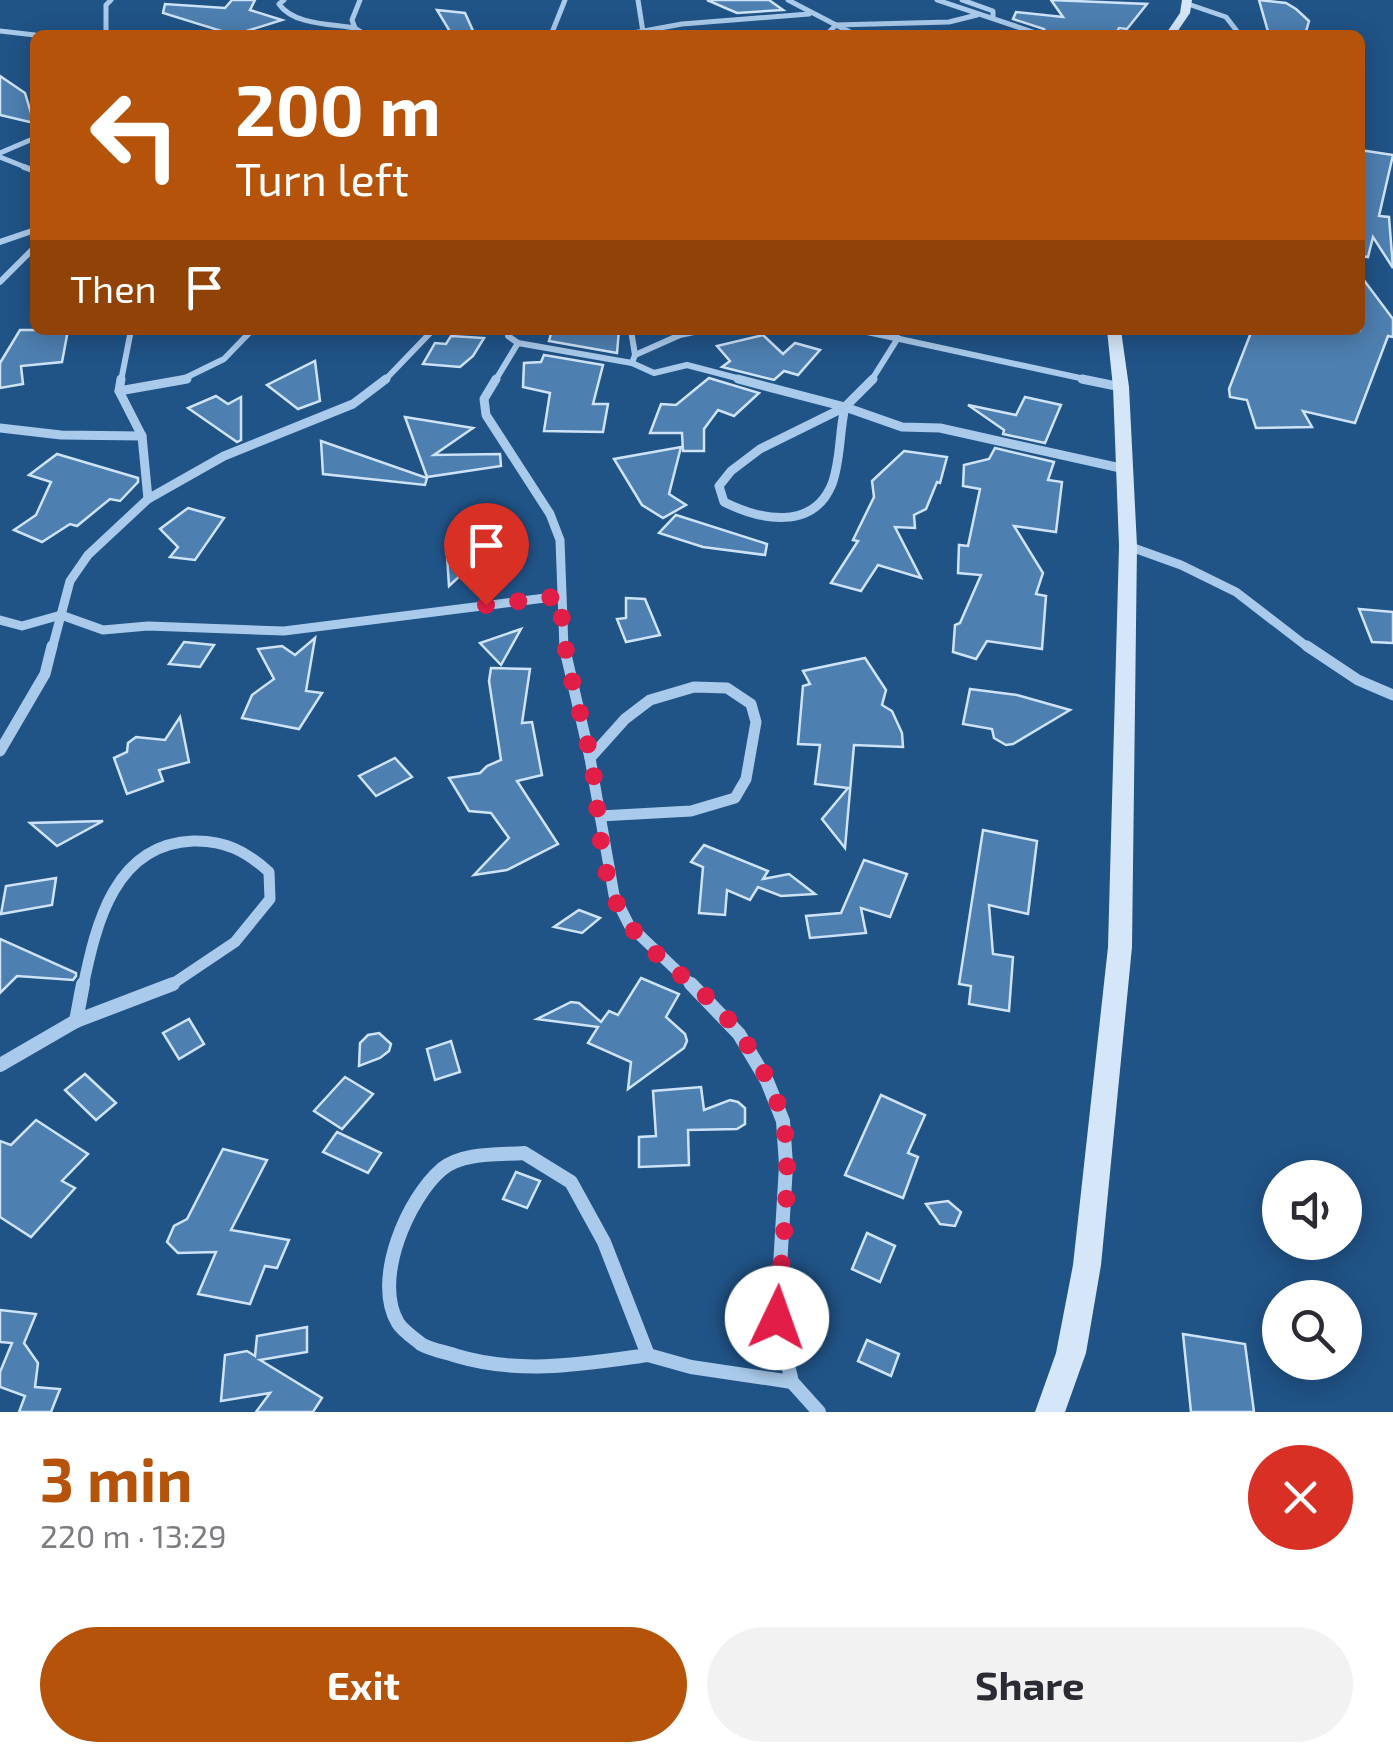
<!DOCTYPE html>
<html lang="en">
<head>
<meta charset="utf-8">
<style>
  body { margin:0; font-family:"Exo 2",sans-serif; background:#f2f2f3; color:#2b2b33; height:100vh; display:flex; flex-direction:column; font-size:38px; white-space:nowrap }
  * { box-sizing:border-box; margin:0 }
  p { font-size:32px; color:#7c7c81 }
  .icon { flex:none; width:55px; height:55px; fill:none; stroke:currentColor; stroke-width:2; stroke-linecap:round; stroke-linejoin:round }
  .map { position:relative; height:1412px; overflow:hidden }
  .sheet { display:flex; flex-direction:column; background:#fff; flex:1 }
  .sheet>* { flex:none }
  .top-card { position:absolute; left:30px; top:30px; width:1335px; height:305px; border-radius:15px; box-shadow:0 5px 25px #0003; background:#b45309; color:#fff; overflow:hidden }
  .controls { position:absolute; left:1262px; top:1160px; display:grid; gap:20px }
  .controls a { display:grid; place-items:center; width:100px; height:100px; border-radius:50%; background:#fff; box-shadow:0 5px 25px #0003; font-size:50px }
  .pin { position:absolute; display:grid; place-items:center; width:85px; height:85px; color:#fff; margin:-102px -42px; border-radius:50% 50% 50% 0; rotate:-45deg; box-shadow:0 0 10px #0007 }
  .pin .icon { rotate:45deg }
  .me { position:absolute; width:110px; margin:-55px; rotate:3deg; stroke-linejoin:round; filter:drop-shadow(0 0 8px #0008) }
  .turn { display:flex; align-items:center; gap:35px; height:210px; padding:0 40px; font-size:45px }
  .turn .icon { width:130px; height:130px; stroke-width:2.5 }
  .turn b { display:block; font-size:70px; line-height:85px }
  .then { display:flex; align-items:center; height:95px; padding:0 40px; background:#0003; gap:20px; font-size:38px }
  .round { display:grid; place-items:center; flex:none; width:105px; height:105px; border-radius:52px; background:#f2f2f3 }
  .summary { display:flex; align-items:center; justify-content:space-between; height:170px; padding:0 40px }
  h1 { font-size:60px; font-weight:700; line-height:75px; color:#b45309 }
  .action { display:flex; gap:20px; margin-top:auto; padding:20px 40px }
  .action a { flex:1; height:115px; border-radius:60px; background:#b45309; color:#fff; font-size:40px; font-weight:700; line-height:115px; text-align:center }
  .action a+a { background:#f2f2f3; color:#2b2b33 }
  .map>svg:first-child { display:block }
</style>
</head>
<body>
<div class="map">
<svg width="1393" height="1412" viewBox="0 0 1393 1412">
  <rect width="100%" height="100%" fill="#205386"/>
  <g fill="#4d7fb0" stroke="#cee3f7" stroke-width="2.5">
    <polygon points="232,0 255,0 250,10 282,20 234,35 163,13 165,4 225,8"/>
    <polygon points="707,0 769,0 783,10 737,13"/>
    <polygon points="1051,0 1147,4 1127,29 1119,28 1115,35 1048,35 1044,29 1013,19 1016,12 1063,17"/>
    <polygon points="1259,0 1286,3 1296,9 1309,21 1305,35 1269,35"/>
    <polygon points="437,10 465,13 474,33 452,35"/>
    <polygon points="0,76 25,93 34,123 0,115"/>
    <polygon points="1360,150 1393,155 1379,216 1389,217 1393,268 1373,237 1368,257 1360,256"/>
    <polygon points="1360,275 1393,319 1393,337 1388,336 1355,423 1303,411 1312,427 1256,428 1247,400 1230,397 1229,389 1252,330 1360,330"/>
    <polygon points="20,330 68,330 62,362 21,366 23,384 0,388 0,363"/>
    <polygon points="552,330 619,330 617,353 549,341"/>
    <polygon points="763,335 783,354 795,343 820,350 798,375 784,371 774,380 722,367 730,361 717,346"/>
    <polygon points="451,336 484,338 473,356 460,367 423,364 435,343 446,344"/>
    <polygon points="544,355 603,365 593,404 608,404 603,432 544,431 550,393 523,387 524,363 541,362"/>
    <polygon points="315,361 320,401 298,409 267,385"/>
    <polygon points="709,378 759,393 734,416 718,410 704,429 704,451 683,451 682,433 650,433 661,404 676,405"/>
    <polygon points="216,396 228,404 241,397 241,440 237,442 188,408"/>
    <polygon points="1025,397 1061,405 1045,443 1003,434 1004,430 968,405 1016,415"/>
    <polygon points="405,417 473,428 434,455 500,454 501,466 427,477"/>
    <polygon points="321,441 427,478 425,485 323,474"/>
    <polygon points="681,447 669,494 686,505 663,518 642,505 614,459"/>
    <polygon points="995,448 1054,462 1048,480 1062,482 1056,532 1014,526 1043,573 1036,594 1046,596 1042,649 987,641 976,659 953,652 955,625 960,623 981,575 958,573 959,545 968,546 980,489 963,486 964,465 989,459"/>
    <polygon points="904,451 947,457 940,483 937,482 926,509 914,515 915,528 895,527 921,578 878,565 861,591 831,583 858,541 853,540 874,497 872,481"/>
    <polygon points="57,454 138,478 138,482 120,501 110,499 77,526 70,524 42,542 14,530 36,515 51,482 29,475"/>
    <polygon points="188,508 224,518 195,560 170,557 178,547 160,529"/>
    <polygon points="676,515 767,544 765,555 703,547 659,533"/>
    <polygon points="503,536 449,586 446,541"/>
    <polygon points="626,598 645,599 660,635 626,642 617,619 626,618"/>
    <polygon points="1359,609 1393,612 1393,643 1372,642"/>
    <polygon points="521,629 501,665 480,643"/>
    <polygon points="315,638 306,691 322,693 299,729 242,718 252,695 274,679 258,649 282,646 295,655"/>
    <polygon points="184,642 214,645 200,667 169,664"/>
    <polygon points="865,658 886,690 882,705 892,711 902,733 903,747 854,745 845,848 822,819 848,788 815,784 820,745 798,744 803,686 810,684 803,671"/>
    <polygon points="491,668 530,669 522,723 532,722 542,775 517,781 558,844 507,870 474,875 509,838 491,813 469,811 449,778 480,773 487,766 501,760 489,681"/>
    <polygon points="970,689 1017,695 1070,710 1013,744 1006,745 994,738 992,729 963,724"/>
    <polygon points="180,717 189,762 159,770 163,781 127,794 114,758 127,752 128,743 136,737 165,740"/>
    <polygon points="395,758 412,777 376,796 359,776"/>
    <polygon points="103,821 57,846 30,823"/>
    <polygon points="983,830 1037,841 1028,914 989,905 993,954 1013,957 1009,1011 969,1004 971,986 959,984"/>
    <polygon points="704,845 768,871 763,879 789,874 815,894 781,896 758,887 750,900 727,890 725,915 699,913 703,867 691,862"/>
    <polygon points="864,860 907,874 890,917 861,908 866,933 810,938 806,916 841,913"/>
    <polygon points="56,878 52,905 1,914 6,886"/>
    <polygon points="579,910 600,918 582,933 554,927"/>
    <polygon points="0,939 76,973 76,976 73,980 17,976 0,993"/>
    <polygon points="641,978 679,994 666,1017 685,1034 687,1041 684,1048 628,1089 631,1062 588,1043 598,1027 537,1019 571,1002 579,1003 601,1022 609,1011 618,1015"/>
    <polygon points="189,1019 204,1044 179,1059 163,1033"/>
    <polygon points="379,1033 391,1044 389,1051 380,1058 359,1066 360,1043 368,1035"/>
    <polygon points="451,1041 460,1072 435,1080 427,1049"/>
    <polygon points="85,1074 116,1103 96,1120 65,1090"/>
    <polygon points="345,1077 373,1094 342,1129 314,1111"/>
    <polygon points="701,1087 704,1110 730,1100 738,1102 745,1108 745,1124 737,1129 688,1130 689,1165 639,1167 639,1137 656,1136 653,1091"/>
    <polygon points="881,1095 925,1115 908,1153 918,1157 903,1198 845,1175"/>
    <polygon points="36,1120 88,1154 62,1181 75,1188 31,1237 0,1217 0,1141 11,1145"/>
    <polygon points="337,1132 381,1153 368,1173 323,1152"/>
    <polygon points="223,1149 267,1160 231,1230 289,1240 277,1268 265,1266 250,1304 198,1294 216,1252 178,1253 167,1242 174,1226 187,1219"/>
    <polygon points="516,1172 540,1181 527,1208 503,1199"/>
    <polygon points="948,1201 961,1212 955,1226 940,1224 926,1204"/>
    <polygon points="867,1233 895,1246 880,1282 852,1269"/>
    <polygon points="0,1310 36,1314 24,1343 38,1363 35,1387 60,1389 51,1412 19,1412 25,1396 0,1387 0,1372 12,1343 0,1342"/>
    <polygon points="307,1327 307,1352 260,1360 322,1398 313,1412 256,1412 270,1393 221,1401 225,1355 247,1351 255,1356 257,1336"/>
    <polygon points="1183,1334 1245,1344 1254,1412 1191,1412"/>
    <polygon points="867,1340 899,1354 891,1376 858,1361"/>
  </g>
  <g fill="none" stroke-linecap="round" stroke-linejoin="round">
    <g stroke="#a9caea" stroke-width="5">
      <path d="M284,0L279,4C293,25 332,24 355,28"/>
      <polyline points="360,0 352,20 355,28 366,35"/>
      <polyline points="638,0 643,32"/>
      <polyline points="788,0 836,25 949,22 977,15"/>
      <polyline points="937,0 1042,35"/>
      <polyline points="962,0 993,11 993,17"/>
      <polyline points="1188,4 1226,17 1240,35"/>
      <polyline points="0,31 35,35"/>
      <polyline points="106,35 106,5 111,0"/>
      <polyline points="551,35 565,0"/>
      <polyline points="622,35 682,24 809,14"/>
      <polyline points="826,35 836,25 856,35"/>
      <polyline points="0,153 35,138"/>
      <polyline points="0,157 30,169"/>
    </g>
    <g stroke="#a9caea" stroke-width="6">
      <polyline points="24,167 35,171"/>
      <polyline points="0,242 35,230"/>
      <polyline points="0,282 35,247"/>
      <polyline points="631,330 635,355"/>
      <polyline points="858,330 1094,381"/>
      <polyline points="518,343 632,363 654,373 687,365 748,381"/>
      <polyline points="632,363 635,355 680,335 703,330"/>
      <polyline points="121,381 131,330"/>
      <polyline points="179,381 224,359 252,330"/>
      <polyline points="384,381 433,330"/>
      <polyline points="495,381 518,343 508,336 509,330"/>
      <polyline points="871,381 898,338"/>
    </g>
    <g stroke="#a9caea" stroke-width="9">
      <polyline points="121,379 119,391 142,436"/>
      <polyline points="496,379 484,399 486,415 550,514 560,540 564,649"/>
      <polyline points="738,379 845,407 902,427 940,428 1125,469"/>
      <polyline points="1082,379 1121,387"/>
      <polyline points="119,391 187,379"/>
      <path d="M845,407C839,432 841,460 832,484C813,531 760,520 724,502L719,486L731,471L760,449Z"/>
      <polyline points="845,407 873,379"/>
      <polyline points="0,428 61,435 142,436 148,499"/>
      <polyline points="1128,546 1181,565 1236,592 1310,649"/>
      <polyline points="0,620 22,626 61,615 103,630 148,626 284,631 561,596"/>
      <polyline points="52,649 70,581 88,555 148,499 224,456 353,404 386,379"/>
    </g>
    <g stroke="#a9caea" stroke-width="11">
      <polyline points="564,646 590,758 614,895 629,925 694,987"/>
      <polyline points="1307,646 1358,680 1393,695"/>
      <polyline points="0,751 45,674 52,646"/>
      <polyline points="590,758 625,719 650,700 694,687 727,688 751,704 756,722 746,779 735,798 691,811 600,816"/>
      <path d="M83,987C96,923 115,844 193,841C224,840 246,851 269,872L270,899L235,942L168,987"/>
    </g>
    <g stroke="#a9caea" stroke-width="14">
      <polyline points="691,984 739,1034 767,1081 783,1121 786,1165 777,1318 792,1382 819,1412"/>
      <polyline points="76,1021 83,984"/>
      <polyline points="76,1021 173,984"/>
      <polyline points="0,1065 76,1021"/>
      <path d="M524,1153L571,1182L604,1242L648,1355C583,1364 521,1375 457,1356C446,1352 431,1350 421,1344C415,1339 402,1330 398,1323C372,1280 408,1198 442,1169C463,1152 499,1155 524,1153Z"/>
      <polyline points="648,1355 691,1367 792,1382"/>
    </g>
    <g fill="#d4e6f8" fill-rule="evenodd">
      <polygon points="1182,0 1192,0 1190,13 1175,35 1165,35 1180,13"/>
      <polygon points="1107,330 1121,330 1129,387 1137,546 1132,947 1101,1265 1086,1353 1065,1412 1035,1412 1056,1353 1073,1265 1108,947 1119,546 1113,387"/>
    </g>
  </g>
  <g fill="none" stroke-linecap="round" stroke-linejoin="round">
    <path stroke="#e11d48" stroke-width="18" stroke-dasharray="0 32.4" d="M486,605L561,596C561,654 579,703 591,759C601,812 596,883 631,927C653,955 683,975 709,999C741,1029 773,1079 783,1121C794,1170 780,1265 777,1318"/>
  </g>
</svg>
<div class="controls">
<a><svg class="icon" aria-label="sound" viewBox="0 0 24 24"><path d="M4 9h4l5-4v14l-5-4H4zM17 9q2 3 0 6"/></svg></a>
<a><svg class="icon" aria-label="search" viewBox="0 0 24 24"><circle cx="10" cy="10" r="6"/><path d="M15 15l6 6"/></svg></a>
</div>
<div class="pin" style="left:486px;top:605px;background:#d93025"><svg class="icon" aria-label="arrive" viewBox="0 0 24 24"><path d="M6 21V4h12l-3 4 3 4H6"/></svg></div>
<svg class="me" style="left:777px;top:1318px" viewBox="-20 -20 40 40"><circle r="19" fill="#fff"/><path d="M0-13L10 11 0 6-10 11z" fill="#e11d48"/></svg>
<div class="top-card">
<div class="turn"><svg class="icon" aria-label="left" viewBox="0 0 24 24"><path d="M17 20v-9H6M10 6l-5 5 5 5"/></svg><div><b>200 m</b>Turn left</div></div>
<div class="then">Then<svg class="icon" aria-label="arrive" viewBox="0 0 24 24"><path d="M6 21V4h12l-3 4 3 4H6"/></svg></div>
</div>
</div>
<section class="sheet">
<div class="summary"><div><h1>3 min</h1><p>220 m · 13:29</p></div><a class="round" style="background:#d93025;color:#fff"><svg class="icon" aria-label="close" viewBox="0 0 24 24"><path d="M6 6l12 12M18 6L6 18"/></svg></a></div>
<div class="action"><a>Exit</a><a>Share</a></div>
</section>
</body>
</html>
